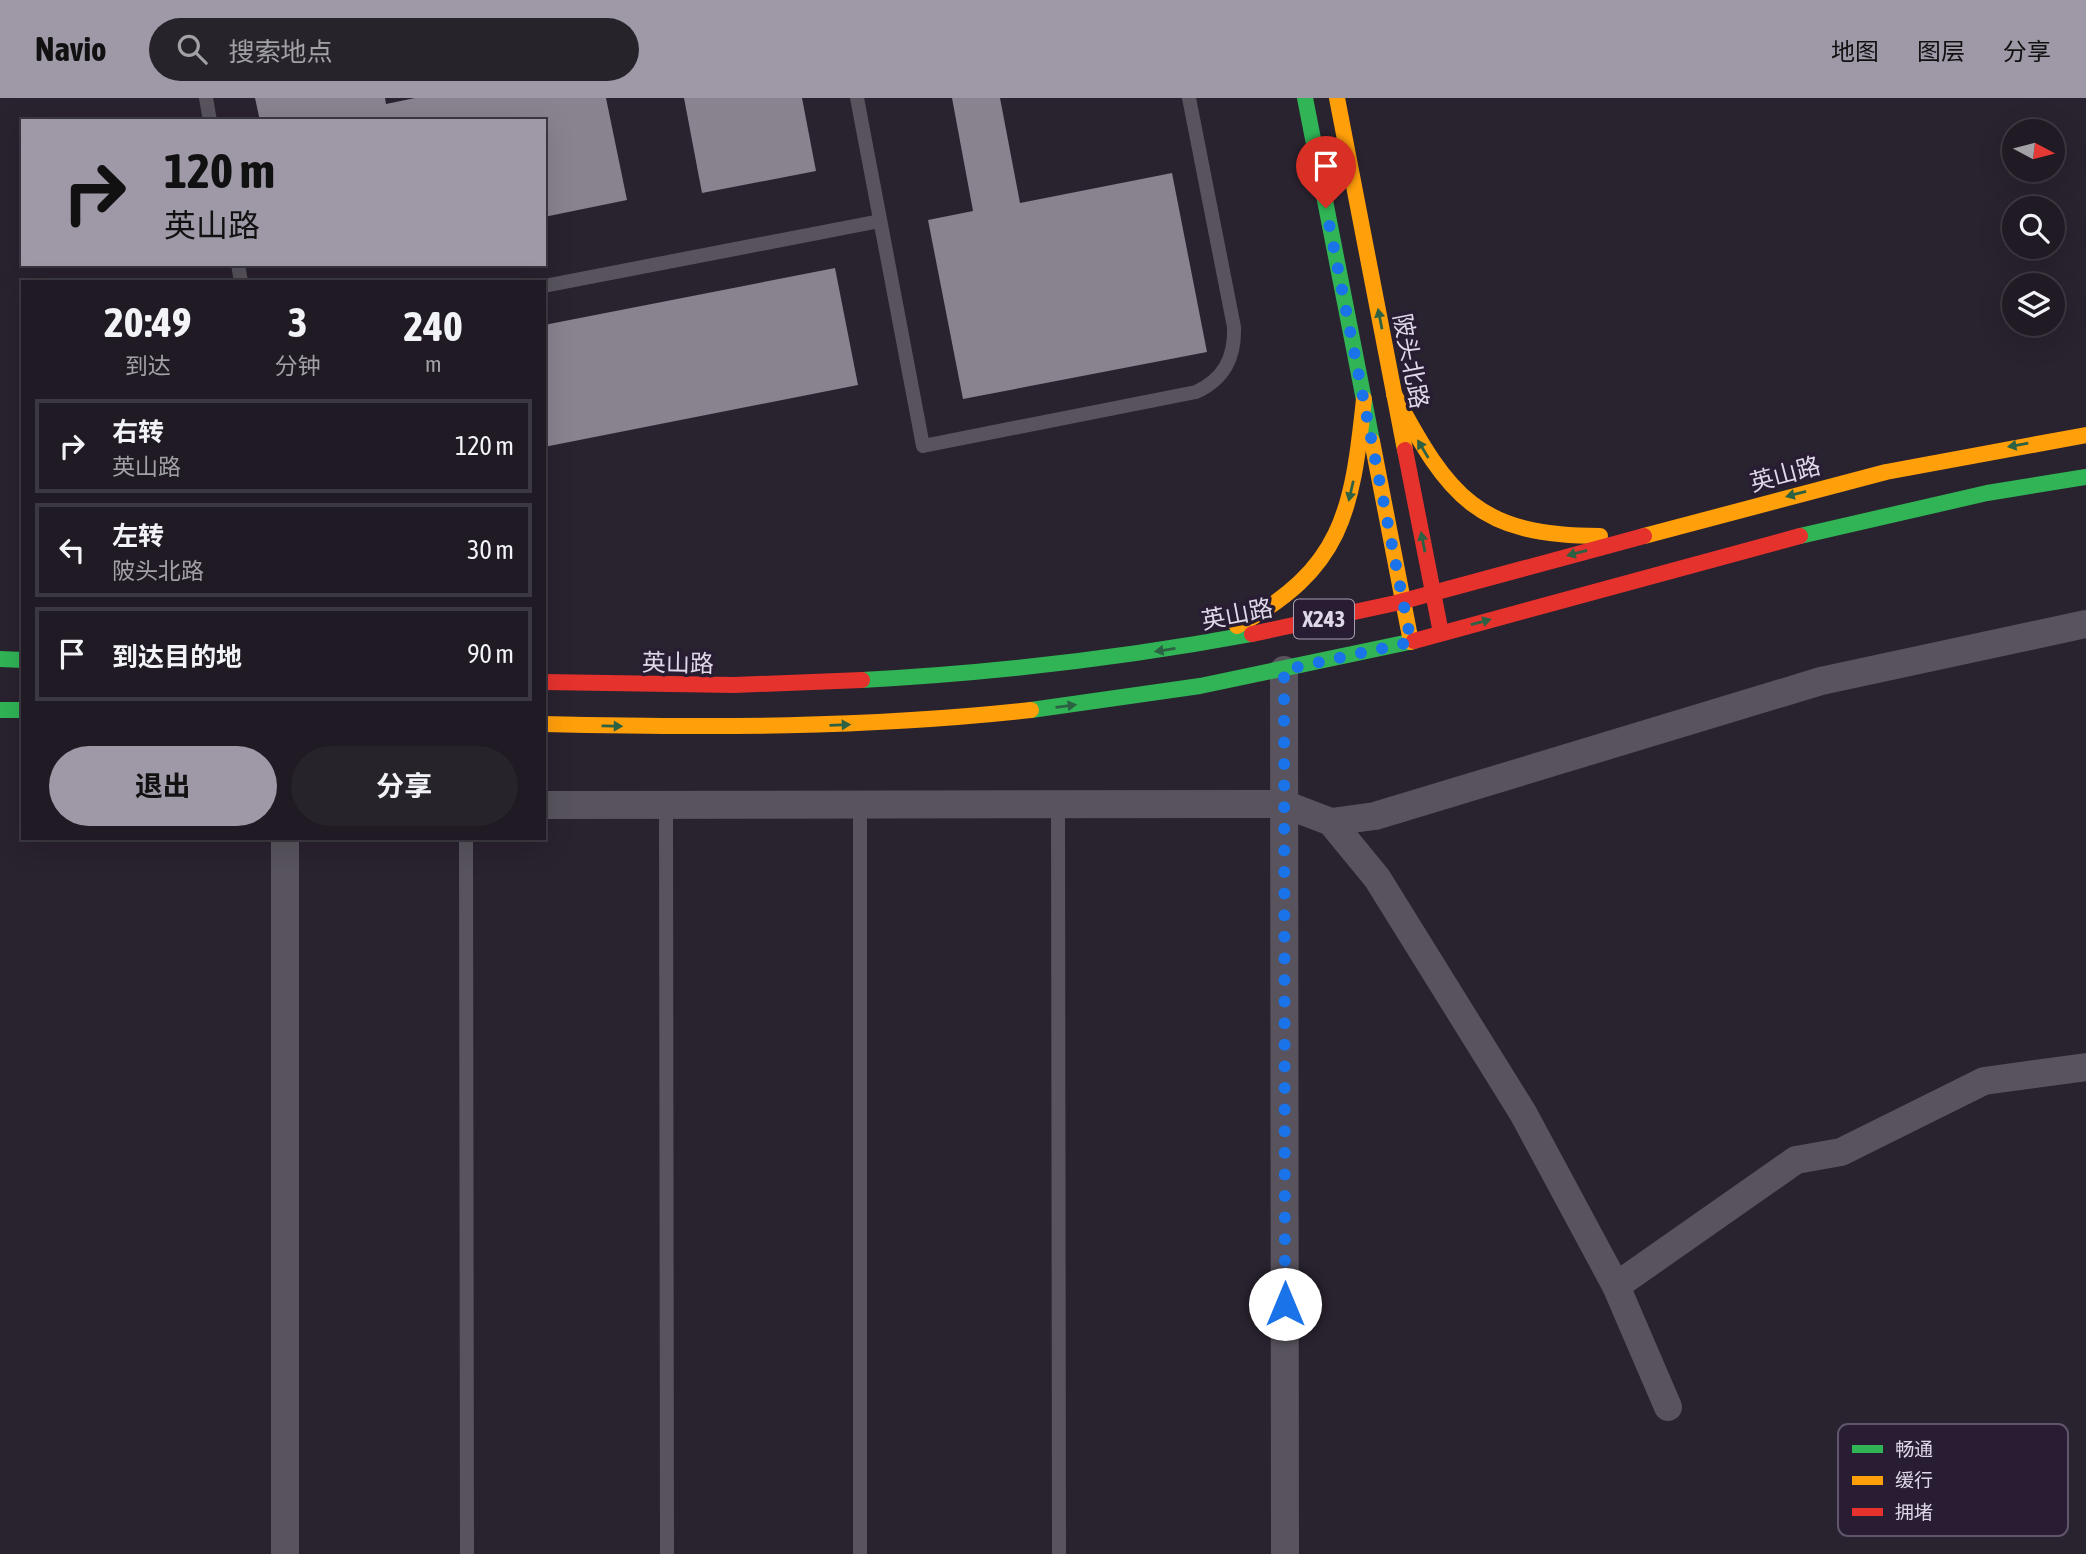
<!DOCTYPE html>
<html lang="zh">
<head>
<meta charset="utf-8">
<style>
  body { margin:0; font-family:"Asap Condensed","Noto Sans SC",sans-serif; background:#27232b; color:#f1f3f6; height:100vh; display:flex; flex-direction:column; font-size:26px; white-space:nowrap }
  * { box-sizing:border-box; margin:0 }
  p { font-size:23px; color:#a1a1a6 }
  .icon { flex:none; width:38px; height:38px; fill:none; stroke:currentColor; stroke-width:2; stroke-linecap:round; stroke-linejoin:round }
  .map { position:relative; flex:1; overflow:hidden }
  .details { position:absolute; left:21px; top:182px; width:525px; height:560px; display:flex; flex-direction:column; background:#1f1a23; border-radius:0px; box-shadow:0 7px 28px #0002,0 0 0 2px #3c3841 }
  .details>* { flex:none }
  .banner { position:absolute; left:21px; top:21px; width:525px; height:147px; border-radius:0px; box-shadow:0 7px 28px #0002,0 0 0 2px #3c3841; background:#9f98a7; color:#111; overflow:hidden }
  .needle { width:46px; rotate:97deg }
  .tools { position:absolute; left:2002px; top:21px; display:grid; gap:14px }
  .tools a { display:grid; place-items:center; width:63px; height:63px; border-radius:50%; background:#1f1a23; box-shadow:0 7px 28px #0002,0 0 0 2px #3c3841; font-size:35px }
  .pin { position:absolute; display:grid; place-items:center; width:60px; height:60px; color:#fff; margin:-72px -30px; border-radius:50% 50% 50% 0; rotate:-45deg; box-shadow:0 0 7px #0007 }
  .pin .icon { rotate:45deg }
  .me { position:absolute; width:77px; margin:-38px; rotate:0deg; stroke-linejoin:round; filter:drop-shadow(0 0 5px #0008) }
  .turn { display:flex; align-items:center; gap:24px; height:147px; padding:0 28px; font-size:32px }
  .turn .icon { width:91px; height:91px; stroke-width:2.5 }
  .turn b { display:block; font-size:49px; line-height:60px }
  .eta { display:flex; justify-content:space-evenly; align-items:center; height:119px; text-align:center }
  .eta b { font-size:42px; font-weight:700; line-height:49px }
  .button { display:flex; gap:14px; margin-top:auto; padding:14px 28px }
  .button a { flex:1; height:80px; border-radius:42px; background:#9f98a7; color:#111; font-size:28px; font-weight:700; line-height:80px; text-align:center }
  .button a+a { background:#27232b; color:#f1f3f6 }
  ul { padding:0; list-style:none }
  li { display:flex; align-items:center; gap:21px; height:94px; margin:0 14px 10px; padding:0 14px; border:4px solid #3c3841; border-radius:0px }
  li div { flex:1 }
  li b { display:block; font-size:26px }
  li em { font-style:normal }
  header { display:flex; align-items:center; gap:42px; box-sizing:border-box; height:98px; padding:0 35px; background:#9f98a7; color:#111 }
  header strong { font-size:33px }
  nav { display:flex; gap:38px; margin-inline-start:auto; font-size:24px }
  .search { width:490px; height:63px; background:#27232b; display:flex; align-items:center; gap:18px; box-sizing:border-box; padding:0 24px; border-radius:38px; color:#a1a1a6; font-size:26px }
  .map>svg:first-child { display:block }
</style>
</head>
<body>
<header>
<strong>Navio</strong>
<div class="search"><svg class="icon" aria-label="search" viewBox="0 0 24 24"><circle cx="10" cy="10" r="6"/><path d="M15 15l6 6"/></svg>搜索地点</div>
<nav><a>地图</a><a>图层</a><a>分享</a></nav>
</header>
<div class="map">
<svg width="2086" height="1456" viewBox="0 0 2086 1456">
  <rect width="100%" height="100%" fill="#29222f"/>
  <g fill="#89828f">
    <polygon points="255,0 385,0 386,6 415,0 606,0 627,102 544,119 544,23 260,23"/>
    <polygon points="684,0 802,0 816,73 702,95"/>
    <polygon points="952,0 1000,0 1020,105 1172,75 1207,254 963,301 928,122 973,113"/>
    <polygon points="835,170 858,287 544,349 544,227"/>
  </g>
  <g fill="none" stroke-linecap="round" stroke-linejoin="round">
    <g stroke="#58535d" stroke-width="14">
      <polyline points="206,0 210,23"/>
      <path d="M857,0L923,348L1196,294C1224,281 1235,260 1234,229L1189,0"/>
      <polyline points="238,166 241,184"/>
      <polyline points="544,188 880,123"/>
      <polyline points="1058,706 1059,1456"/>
      <polyline points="666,707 667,1456"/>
      <polyline points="860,707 860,1456"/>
      <polyline points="466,740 467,1456"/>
    </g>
    <g stroke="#58535d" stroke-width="28">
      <polyline points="1284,572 1285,1456"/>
      <polyline points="544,707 1284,706 1331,724 1377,780 1523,1015 1616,1188 1668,1309"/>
      <polyline points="1331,724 1375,718 1821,583 2086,526"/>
      <polyline points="285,740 285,1456"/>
      <polyline points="1616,1188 1796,1062 1841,1054 1984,983 2086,969"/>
    </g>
    <g stroke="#30b455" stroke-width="16">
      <polyline points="1305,0 1372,343"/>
      <polyline points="1800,438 1987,395 2086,379"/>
      <polyline points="0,561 23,562"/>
      <path d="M862,582C993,575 1123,560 1252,536"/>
      <polyline points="0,612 23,612"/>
      <polyline points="1031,612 1200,588 1414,543"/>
    </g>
    <g stroke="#ff9f0a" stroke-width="16">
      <polyline points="1337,0 1405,352"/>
      <path d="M1394,296C1449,399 1478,438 1600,438"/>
      <polyline points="1372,343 1411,544"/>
      <polyline points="1644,438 1886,374 2086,337"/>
      <path d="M1237,528C1343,471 1352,414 1364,301"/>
      <path d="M544,626C707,630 868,630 1031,612"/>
    </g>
    <g stroke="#e5322d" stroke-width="16">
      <polyline points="1405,352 1441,535"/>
      <polyline points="1252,536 1396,505 1644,438"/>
      <polyline points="1414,543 1800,438"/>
      <polyline points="544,584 734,587 862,582"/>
    </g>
  </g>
  <defs><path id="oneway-solid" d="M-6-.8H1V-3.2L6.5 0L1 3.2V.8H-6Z" transform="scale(1.75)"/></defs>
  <g fill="#2c6143">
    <use href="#oneway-solid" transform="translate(1380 221) rotate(-101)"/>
    <use href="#oneway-solid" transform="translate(2018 347) rotate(170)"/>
    <use href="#oneway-solid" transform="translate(1423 351) rotate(-121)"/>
    <use href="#oneway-solid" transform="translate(1351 393) rotate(103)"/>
    <use href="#oneway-solid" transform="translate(1796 396) rotate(165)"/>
    <use href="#oneway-solid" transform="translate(1423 444) rotate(-101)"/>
    <use href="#oneway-solid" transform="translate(1577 455) rotate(165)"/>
    <use href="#oneway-solid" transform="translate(1481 524) rotate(-15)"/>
    <use href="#oneway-solid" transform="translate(1165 552) rotate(171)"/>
    <use href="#oneway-solid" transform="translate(1066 608) rotate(-7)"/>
    <use href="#oneway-solid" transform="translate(840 627) rotate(-2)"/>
    <use href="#oneway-solid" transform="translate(612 628) rotate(1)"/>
  </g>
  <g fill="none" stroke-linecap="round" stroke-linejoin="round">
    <polyline stroke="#1a73e8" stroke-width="12" stroke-dasharray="0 21.6" points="1285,1206 1284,572 1411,544 1326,110"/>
  </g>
  <g text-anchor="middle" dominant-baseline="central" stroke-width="7" stroke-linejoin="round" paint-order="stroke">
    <rect fill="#291d34" stroke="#a8a0b2" stroke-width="2" x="1294" y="501.5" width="60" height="39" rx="5"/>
    <g font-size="23" font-weight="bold" fill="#dfd8e8">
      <text x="1324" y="521">X243</text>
    </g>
    <g font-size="24" fill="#dfd8e8" stroke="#291d34">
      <text transform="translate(1411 263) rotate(79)">陂头北路</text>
      <text transform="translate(1785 376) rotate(-15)">英山路</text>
      <text transform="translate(1237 516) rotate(-11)">英山路</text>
      <text transform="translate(678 565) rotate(1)">英山路</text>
    </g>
  </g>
  <rect x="1838" y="1326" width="230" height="112" rx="10" fill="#291d34" stroke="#60556a" stroke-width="2"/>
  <rect x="1852" y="1347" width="31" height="8" fill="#30b455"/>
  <rect x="1852" y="1378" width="31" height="9" fill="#ff9f0a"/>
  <rect x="1852" y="1410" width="31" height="8" fill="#e5322d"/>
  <g font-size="19" fill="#dfd8e8">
    <text x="1895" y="1358">畅通</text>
    <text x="1895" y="1389">缓行</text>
    <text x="1895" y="1421">拥堵</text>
  </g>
</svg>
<div class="tools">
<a><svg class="needle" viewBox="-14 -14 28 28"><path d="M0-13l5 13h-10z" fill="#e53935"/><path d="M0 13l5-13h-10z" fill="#a1a1a6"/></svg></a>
<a><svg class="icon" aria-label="search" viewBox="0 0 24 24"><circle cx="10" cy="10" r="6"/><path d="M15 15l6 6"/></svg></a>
<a><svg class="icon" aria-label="layers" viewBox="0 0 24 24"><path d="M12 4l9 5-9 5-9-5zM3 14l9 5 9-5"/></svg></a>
</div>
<div class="pin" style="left:1326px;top:110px;background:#d93025"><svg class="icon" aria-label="arrive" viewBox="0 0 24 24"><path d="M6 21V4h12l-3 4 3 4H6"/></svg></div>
<svg class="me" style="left:1285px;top:1206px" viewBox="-20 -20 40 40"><circle r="19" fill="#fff"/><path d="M0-13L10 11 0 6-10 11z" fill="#1a73e8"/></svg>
<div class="banner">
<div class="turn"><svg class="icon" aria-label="right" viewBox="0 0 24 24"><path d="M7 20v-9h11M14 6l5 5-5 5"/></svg><div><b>120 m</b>英山路</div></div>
</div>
<section class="details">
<div class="eta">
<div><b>20:49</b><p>到达</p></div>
<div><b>3</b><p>分钟</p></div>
<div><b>240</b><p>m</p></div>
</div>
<ul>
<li><svg class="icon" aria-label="right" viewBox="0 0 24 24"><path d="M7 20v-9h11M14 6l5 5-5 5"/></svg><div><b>右转</b><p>英山路</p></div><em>120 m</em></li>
<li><svg class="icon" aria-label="left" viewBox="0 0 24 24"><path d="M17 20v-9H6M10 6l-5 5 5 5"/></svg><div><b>左转</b><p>陂头北路</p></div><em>30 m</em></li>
<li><svg class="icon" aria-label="arrive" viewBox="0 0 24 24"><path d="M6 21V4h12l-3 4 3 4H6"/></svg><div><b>到达目的地</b></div><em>90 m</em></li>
</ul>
<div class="button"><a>退出</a><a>分享</a></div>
</section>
</div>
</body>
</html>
